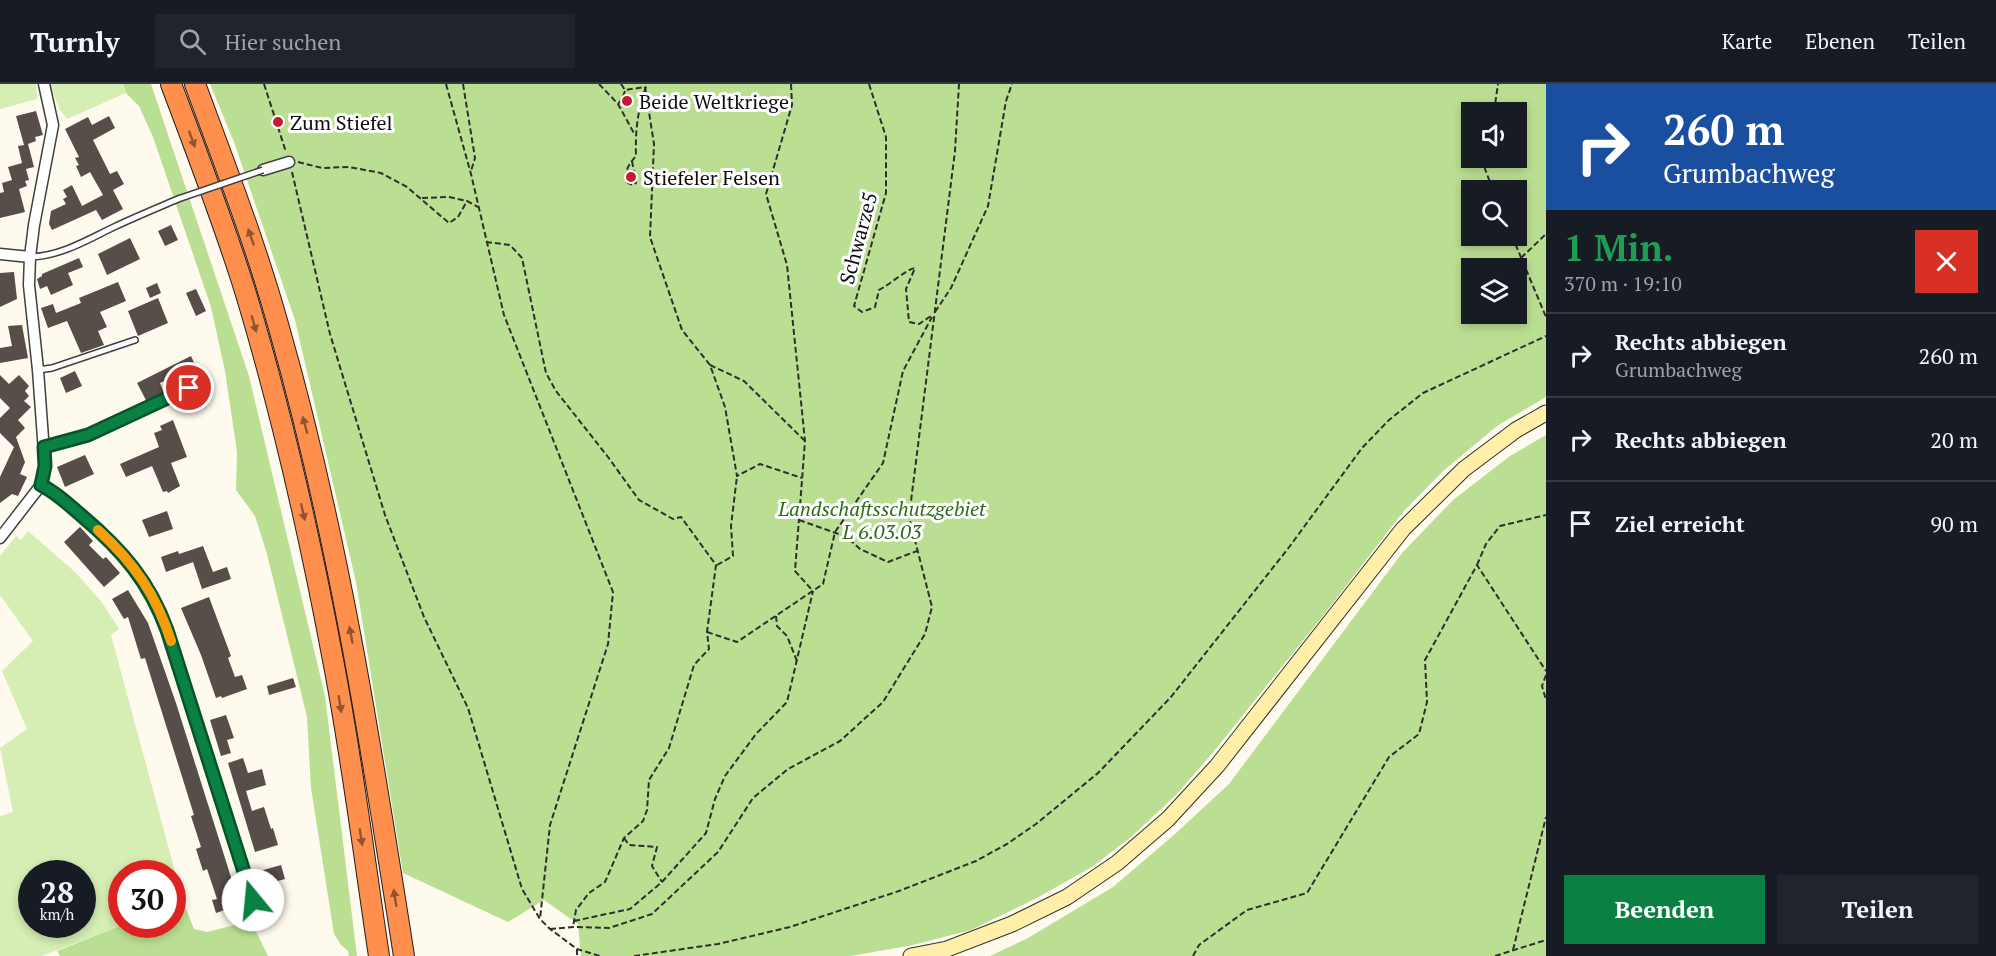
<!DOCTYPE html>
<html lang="de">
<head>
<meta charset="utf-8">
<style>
  body { margin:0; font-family:"PT Serif",serif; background:#20242c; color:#f1f3f6; height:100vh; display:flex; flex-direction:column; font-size:22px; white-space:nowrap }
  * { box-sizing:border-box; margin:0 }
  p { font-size:20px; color:#9ea1a6 }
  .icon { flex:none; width:33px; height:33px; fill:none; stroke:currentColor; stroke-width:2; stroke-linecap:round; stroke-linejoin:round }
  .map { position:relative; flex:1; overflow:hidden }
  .sheet { display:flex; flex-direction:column; background:#171b24; width:450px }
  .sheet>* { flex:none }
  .hud { background:#1a4fa0; color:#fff; overflow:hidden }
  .controls { position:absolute; left:1461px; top:18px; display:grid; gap:12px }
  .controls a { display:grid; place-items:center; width:66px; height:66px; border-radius:0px; background:#171b24; box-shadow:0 3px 9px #0003; font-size:30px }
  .speed { position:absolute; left:18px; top:776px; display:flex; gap:12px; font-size:30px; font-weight:700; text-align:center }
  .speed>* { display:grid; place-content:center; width:78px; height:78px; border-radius:50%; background:#171b24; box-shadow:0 3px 9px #0003; line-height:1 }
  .speed small { font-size:15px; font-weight:400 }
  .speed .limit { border:9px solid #d22; background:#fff; color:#111 }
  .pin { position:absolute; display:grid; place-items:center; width:51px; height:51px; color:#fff; margin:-26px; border:3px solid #fff; border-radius:50%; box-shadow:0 2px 6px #0007 }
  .me { position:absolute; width:66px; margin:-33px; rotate:343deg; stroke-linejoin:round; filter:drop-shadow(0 0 4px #0008) }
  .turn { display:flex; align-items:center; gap:21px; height:126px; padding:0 18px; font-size:27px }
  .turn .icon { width:78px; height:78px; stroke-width:2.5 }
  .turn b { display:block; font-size:42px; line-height:51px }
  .round { display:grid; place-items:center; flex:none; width:63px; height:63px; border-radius:0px; background:#20242c }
  .summary { display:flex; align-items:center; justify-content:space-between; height:102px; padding:0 18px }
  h1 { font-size:36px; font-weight:600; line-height:45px; color:#1e9e55 }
  .action { display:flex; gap:12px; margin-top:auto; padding:12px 18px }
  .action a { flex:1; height:69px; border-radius:0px; background:#0b8043; color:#fff; font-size:24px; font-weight:600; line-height:69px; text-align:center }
  .action a+a { background:#20242c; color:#f1f3f6 }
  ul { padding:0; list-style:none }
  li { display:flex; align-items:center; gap:18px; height:84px; padding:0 18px; border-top:2px solid #363941 }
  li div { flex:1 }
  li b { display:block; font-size:22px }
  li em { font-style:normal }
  header { display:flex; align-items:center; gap:36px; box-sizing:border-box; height:84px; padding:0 30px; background:#171b24; border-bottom:2px solid #363941 }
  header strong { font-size:28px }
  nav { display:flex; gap:33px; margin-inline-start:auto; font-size:21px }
  .search { width:420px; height:54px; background:#20242c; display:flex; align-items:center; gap:15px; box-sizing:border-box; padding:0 21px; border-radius:0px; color:#9ea1a6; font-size:22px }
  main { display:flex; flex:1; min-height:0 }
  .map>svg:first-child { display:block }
</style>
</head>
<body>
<header>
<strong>Turnly</strong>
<div class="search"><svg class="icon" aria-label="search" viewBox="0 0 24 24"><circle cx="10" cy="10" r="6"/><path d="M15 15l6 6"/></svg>Hier suchen</div>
<nav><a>Karte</a><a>Ebenen</a><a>Teilen</a></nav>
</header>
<main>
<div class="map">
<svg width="1546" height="872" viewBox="0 0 1546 872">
  <rect width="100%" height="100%" fill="#fffaee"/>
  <g fill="#d6edb4" fill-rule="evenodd">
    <polygon points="0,0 36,0 37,15 0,25"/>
    <polygon points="49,0 123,0 126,9 67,35 60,26"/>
    <path d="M28,447L75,488L101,517L119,545L111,551L183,817L173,821L172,789H122V840H125L42,872H0V732L13,728L0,664L27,645L2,587L33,557L0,511V472L16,452L21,456ZM32,789H82V840H32Z"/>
  </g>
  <g fill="#bbdf92" fill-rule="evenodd">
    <polygon points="123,0 151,0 249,292 325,612 357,872 349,872 348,867 341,861 334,850 311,704 307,633 267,470 255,432 236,406 237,368 225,287 211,223 153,53 139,22 126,9"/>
    <path d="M210,0H1546V313L1497,342L1442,388L1403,428L1326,528L1210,672L1175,712L1131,753L1092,783L1035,815L971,846L913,861L851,872H581L578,840L544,816L508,838L403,789L356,498L295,236L234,58ZM1472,28H1516V74H1472ZM1472,106H1516V152H1472ZM1472,184H1516V230H1472Z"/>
    <polygon points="1546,351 1546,872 990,872 1028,854 1113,803 1175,750 1229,700 1402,469 1453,416 1510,372"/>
    <polygon points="183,817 194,845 207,848 251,837 268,872 60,872 57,867 125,840 172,840 173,821"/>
  </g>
  <g fill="#574d49">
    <polygon points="36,27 43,51 35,53 36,57 28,60 34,83 26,85 29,96 25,97 27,102 19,105 25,128 0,134 0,109 4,108 2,99 12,96 8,83 22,79 18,62 24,61 16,32"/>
    <polygon points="109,32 115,44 93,56 110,90 117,87 124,100 113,106 123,125 102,136 96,126 52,146 49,140 51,127 66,120 63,115 67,113 63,106 72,101 82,122 103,111 90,88 81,93 76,82 79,81 75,74 79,73 65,45 88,33 92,41"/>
    <polygon points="171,141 178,156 165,162 158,147"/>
    <polygon points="130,154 140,175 107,191 98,170"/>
    <polygon points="79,174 83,183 68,189 73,201 51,211 47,202 40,205 37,195 42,192 42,190"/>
    <polygon points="14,188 17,215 0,223 0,189"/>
    <polygon points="118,198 126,217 100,228 107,243 98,247 104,261 81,269 67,237 48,244 41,224 53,220 56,229 81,219 79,214"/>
    <polygon points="157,199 161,209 150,214 146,204"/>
    <polygon points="196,205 206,227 196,232 186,209"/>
    <polygon points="158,214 168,239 138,252 128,227"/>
    <polygon points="22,241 28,274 0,279 0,264 12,262 8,242"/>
    <polygon points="191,272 195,281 160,299 164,309 147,318 137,299"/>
    <polygon points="75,287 82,302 66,309 60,294"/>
    <polygon points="0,291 9,300 19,291 29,302 25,307 29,312 24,317 31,323 18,336 25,344 16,353 25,378 20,390 27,393 18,412 12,410 0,419 0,393 14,363 0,349 0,334 10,324 0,314"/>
    <polygon points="173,336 187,373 171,379 180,402 168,409 167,407 163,408 152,382 126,393 120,380 159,363 154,349 162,346 160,342"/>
    <polygon points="85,371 94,390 65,403 57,383"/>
    <polygon points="167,427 173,445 149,453 142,436"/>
    <polygon points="80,443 93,457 89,461 103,475 106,473 120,489 104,503 64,458"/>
    <polygon points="203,462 213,488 227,483 231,495 202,505 193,478 166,488 161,473 178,467 179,470"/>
    <polygon points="128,506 148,539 176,619 236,809 226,812 230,824 216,829 212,816 217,815 207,785 203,787 196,765 201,763 191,732 194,731 145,574 141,575 128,533 124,535 112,515"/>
    <polygon points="209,513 231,572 228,574 235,593 242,591 247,605 222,614 221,612 216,614 201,571 181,524"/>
    <polygon points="293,594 296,603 269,611 267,602"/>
    <polygon points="226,631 234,654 227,656 231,669 221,672 210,636"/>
    <polygon points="243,674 248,689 262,685 266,701 246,707 252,727 264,723 271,745 273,744 278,761 255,768 228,679"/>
    <polygon points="281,781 285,795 263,801 260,787"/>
  </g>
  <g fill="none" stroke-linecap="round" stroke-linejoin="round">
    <g stroke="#404040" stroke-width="8">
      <g id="lane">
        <path d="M30,173C61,172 87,156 114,143C135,133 157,124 178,115"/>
        <polyline points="38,286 52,284 135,256"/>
        <polyline points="44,363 88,351 189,304"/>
      </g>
    </g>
    <g stroke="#404040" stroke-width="13">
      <g id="street">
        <polyline points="263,86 289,78"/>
        <polyline points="0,170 30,173"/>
        <path d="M41,401C56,408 67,419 79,429C119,464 149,495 167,546L253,816L257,822L272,831"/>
        <polyline points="0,454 41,401 45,382 38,286 29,201 30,173 34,141 53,41 44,0"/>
      </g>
    </g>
    <g stroke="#2f2f2f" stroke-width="17">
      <polyline id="secondary" points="911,872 947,865 1012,840 1067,813 1117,779 1168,735 1217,682 1403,445 1464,385 1516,346 1546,329"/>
    </g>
    <g stroke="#1e1e1e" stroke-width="22">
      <g id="highway">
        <path d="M171,0C197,69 224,139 246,210C282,330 310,453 333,576C352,674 364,773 379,872"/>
        <path d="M195,0C225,81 256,161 279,244C338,450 371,661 404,872"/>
      </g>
    </g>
    <g stroke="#2f2f2f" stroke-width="2" stroke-dasharray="6 3" stroke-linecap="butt">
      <polyline points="264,0 286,68"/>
      <polyline points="446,0 471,90 504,231 613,508 608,560 550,741 540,835"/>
      <polyline points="463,0 475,74 471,87"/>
      <polyline points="599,0 618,20 635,51"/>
      <polyline points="621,0 625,6 645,3"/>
      <polyline points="791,0 792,21 766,110 787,181 805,357 795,487 813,507"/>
      <path d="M869,0L886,53V109L854,222L862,228L875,223L879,206C889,201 907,185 915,184L906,205L909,238L919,240L931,232"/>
      <polyline points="645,3 654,60 650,153 682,246 710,281 725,323 737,392 760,380 802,394"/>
      <polyline points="618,20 622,15 625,7"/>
      <polyline points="1494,28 1498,0"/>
      <polyline points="1486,74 1485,85 1493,106"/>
      <path d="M632,77L636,99L633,101L628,99C623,88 629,80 636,72C635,46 638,24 647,0"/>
      <polyline points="298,78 322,84 349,83 381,89 407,103 449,139 458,133 467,117 478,123"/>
      <polyline points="292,88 330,250 385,431 424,533 468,624 522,805 540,835 550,845 577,865 600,872"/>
      <polyline points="422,114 449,113 467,117"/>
      <polyline points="1512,152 1546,233"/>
      <polyline points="486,158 510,161 522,174 546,289 556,307 608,373 639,416 673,435 681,433 716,481 707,548 709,565 694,581 669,664 649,696 647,726 643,737 624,754 605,798 589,809 576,826 573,843"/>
      <polyline points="1521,174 1546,150"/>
      <polyline points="935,228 951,204 988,122 1006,17 1012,0"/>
      <polyline points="710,281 744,297 805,357"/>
      <polyline points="799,436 847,453 860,465 888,478 917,467"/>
      <polyline points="717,481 733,472 731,442 737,392"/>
      <polyline points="1477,481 1486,460 1500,442 1546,431"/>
      <polyline points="776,532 777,542 787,552 797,577"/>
      <polyline points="707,548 737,558 823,500 835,448 883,379 903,287 932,233"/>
      <polyline points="1546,591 1542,602 1546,616"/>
      <polyline points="624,754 629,761 657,763 652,782 662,798"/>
      <polyline points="574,837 630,825 662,798 706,749 715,715 725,692 756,650 787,618 813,507"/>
      <polyline points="550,845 573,843 609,844 652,830 718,768 753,714 788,685 840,657 883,618 925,550 932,523 909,433 955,67 959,0"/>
      <polyline points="577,865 577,872"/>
      <polyline points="1513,866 1546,733"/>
      <polyline points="634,872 718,860 790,843 899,807 976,777 1007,760 1036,740 1098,689 1171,613 1290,462 1362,364 1389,336 1423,309 1546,252"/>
      <polyline points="1193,872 1199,861 1247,826 1307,809 1389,673 1419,650 1427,618 1425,576 1477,481 1546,587"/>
      <polyline points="1495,872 1546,856"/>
    </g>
    <use href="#lane" stroke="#fff" stroke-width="5"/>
    <use href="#street" stroke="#fff" stroke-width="10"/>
    <use href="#secondary" stroke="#ffefa9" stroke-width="15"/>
    <use href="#highway" stroke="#ff8f4c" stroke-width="20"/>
    <g stroke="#404040" stroke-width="8" stroke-linecap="butt">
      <polyline id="lane-bridge" points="178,115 263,86"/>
    </g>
    <use href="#lane-bridge" stroke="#fff" stroke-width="5"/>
  </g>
  <defs><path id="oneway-solid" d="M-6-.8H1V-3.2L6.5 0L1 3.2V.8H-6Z" transform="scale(1.5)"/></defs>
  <g fill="#925430">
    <use href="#oneway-solid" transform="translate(192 55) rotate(70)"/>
    <use href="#oneway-solid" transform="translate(251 153) rotate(-109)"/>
    <use href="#oneway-solid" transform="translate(254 240) rotate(74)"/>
    <use href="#oneway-solid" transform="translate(305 341) rotate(-105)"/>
    <use href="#oneway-solid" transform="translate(303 428) rotate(77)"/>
    <use href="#oneway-solid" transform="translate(351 551) rotate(-101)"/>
    <use href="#oneway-solid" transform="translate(340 620) rotate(81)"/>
    <use href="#oneway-solid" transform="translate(361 753) rotate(81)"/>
    <use href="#oneway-solid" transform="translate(395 814) rotate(-99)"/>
  </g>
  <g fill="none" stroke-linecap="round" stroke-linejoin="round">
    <g stroke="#07532c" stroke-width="15">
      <path id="route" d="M189,304L88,351L44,363L45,382L41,401C57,409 69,421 82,432C122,466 149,497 167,546L253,816"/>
    </g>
    <use href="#route" stroke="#0b8043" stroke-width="10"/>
    <path stroke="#f59e0b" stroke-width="10" d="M98,446C134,479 156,510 171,557"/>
  </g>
  <g fill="#c91930" stroke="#fff" stroke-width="2">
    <circle cx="627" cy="17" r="6"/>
    <circle cx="278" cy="38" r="6"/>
    <circle cx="631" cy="93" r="6"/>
  </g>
  <g text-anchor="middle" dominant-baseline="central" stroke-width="6" stroke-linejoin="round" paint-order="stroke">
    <g font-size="20" fill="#0d0d0d" stroke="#fff" text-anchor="start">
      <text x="639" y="17">Beide Weltkriege</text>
      <text x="290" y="38">Zum Stiefel</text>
      <text x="643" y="93">Stiefeler Felsen</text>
    </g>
    <g font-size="20" fill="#0d0d0d" stroke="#fff">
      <text transform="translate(858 154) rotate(-75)">Schwarze5</text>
    </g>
    <g font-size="20" font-style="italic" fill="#306b18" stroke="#fff">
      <text x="882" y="424">Landschaftsschutzgebiet<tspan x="882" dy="23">L 6.03.03</tspan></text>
    </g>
  </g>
</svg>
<div class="controls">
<a><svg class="icon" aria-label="sound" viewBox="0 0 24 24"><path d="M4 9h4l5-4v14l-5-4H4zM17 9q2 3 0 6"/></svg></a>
<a><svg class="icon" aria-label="search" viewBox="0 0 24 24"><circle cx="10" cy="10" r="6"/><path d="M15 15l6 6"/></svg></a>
<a><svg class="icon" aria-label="layers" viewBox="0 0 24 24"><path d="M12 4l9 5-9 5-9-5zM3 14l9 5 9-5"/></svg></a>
</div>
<div class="speed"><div>28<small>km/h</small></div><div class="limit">30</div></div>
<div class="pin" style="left:189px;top:304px;background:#d93025"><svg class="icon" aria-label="arrive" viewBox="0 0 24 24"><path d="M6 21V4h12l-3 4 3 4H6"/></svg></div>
<svg class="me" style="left:253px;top:816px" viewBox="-20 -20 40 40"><circle r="19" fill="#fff"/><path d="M0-13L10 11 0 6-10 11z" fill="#0b8043"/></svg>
</div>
<section class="sheet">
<div class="hud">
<div class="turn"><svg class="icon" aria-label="right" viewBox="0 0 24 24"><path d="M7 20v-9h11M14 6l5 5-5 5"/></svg><div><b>260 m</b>Grumbachweg</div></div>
</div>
<div class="summary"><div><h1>1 Min.</h1><p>370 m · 19:10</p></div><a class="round" style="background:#d93025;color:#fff"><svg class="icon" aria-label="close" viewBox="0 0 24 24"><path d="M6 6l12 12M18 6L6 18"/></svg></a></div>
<ul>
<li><svg class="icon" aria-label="right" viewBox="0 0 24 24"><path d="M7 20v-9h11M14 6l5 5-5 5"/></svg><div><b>Rechts abbiegen</b><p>Grumbachweg</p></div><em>260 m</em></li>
<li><svg class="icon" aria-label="right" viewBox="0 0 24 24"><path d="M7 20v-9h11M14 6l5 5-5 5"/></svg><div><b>Rechts abbiegen</b></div><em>20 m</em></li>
<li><svg class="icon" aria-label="arrive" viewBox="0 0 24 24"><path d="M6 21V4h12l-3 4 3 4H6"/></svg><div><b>Ziel erreicht</b></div><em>90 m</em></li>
</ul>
<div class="action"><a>Beenden</a><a>Teilen</a></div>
</section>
</main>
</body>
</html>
